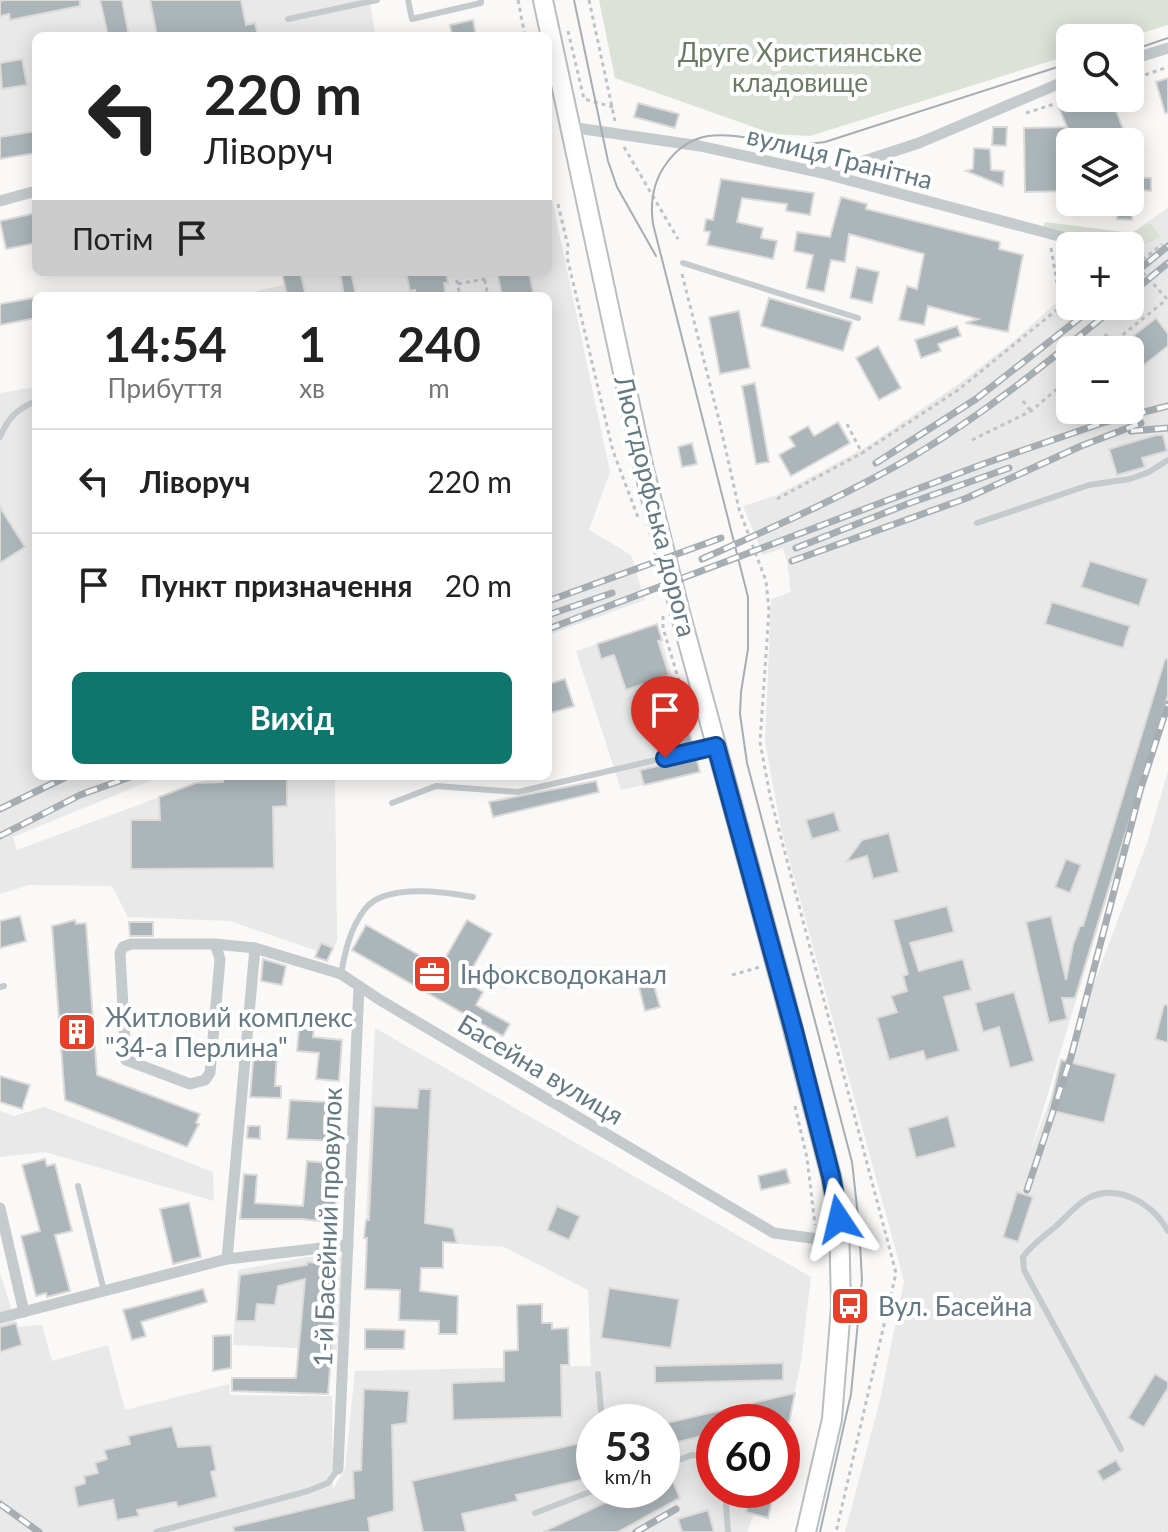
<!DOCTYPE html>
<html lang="uk">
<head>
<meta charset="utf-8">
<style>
  body { margin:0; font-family:Lato,sans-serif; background:#f6f6f6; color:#222; height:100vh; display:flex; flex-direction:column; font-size:30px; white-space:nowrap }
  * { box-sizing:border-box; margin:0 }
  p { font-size:26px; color:#767676 }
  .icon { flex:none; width:44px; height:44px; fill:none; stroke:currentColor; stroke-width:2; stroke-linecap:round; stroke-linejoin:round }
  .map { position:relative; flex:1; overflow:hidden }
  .side { position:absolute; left:32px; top:292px; width:520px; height:488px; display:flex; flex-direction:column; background:#fff; border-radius:12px; box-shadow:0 4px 20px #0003 }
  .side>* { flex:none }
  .guide { position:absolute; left:32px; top:32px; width:520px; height:244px; border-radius:12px; box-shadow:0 4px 20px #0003; background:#fff; color:#222; overflow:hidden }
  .buttons { position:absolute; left:1056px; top:24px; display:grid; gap:16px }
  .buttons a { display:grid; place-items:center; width:88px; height:88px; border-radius:12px; background:#fff; box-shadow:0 4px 20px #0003; font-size:40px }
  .speed { position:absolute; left:576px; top:1404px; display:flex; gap:16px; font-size:40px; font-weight:700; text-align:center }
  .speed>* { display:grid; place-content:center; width:104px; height:104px; border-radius:50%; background:#fff; box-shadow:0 4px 20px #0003; line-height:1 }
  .speed small { font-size:20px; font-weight:400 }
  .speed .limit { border:12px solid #d22; background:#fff; color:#111 }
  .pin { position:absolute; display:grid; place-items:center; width:68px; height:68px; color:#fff; margin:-82px -34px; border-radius:50% 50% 50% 0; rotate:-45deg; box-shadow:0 0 8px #0007 }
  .pin .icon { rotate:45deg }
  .me { position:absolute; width:88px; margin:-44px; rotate:350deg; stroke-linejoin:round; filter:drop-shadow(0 0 6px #0008) }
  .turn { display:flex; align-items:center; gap:28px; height:168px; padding:0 40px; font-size:36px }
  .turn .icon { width:104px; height:104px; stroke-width:2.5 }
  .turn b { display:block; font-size:56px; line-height:68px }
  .then { display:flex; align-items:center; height:76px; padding:0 40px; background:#0003; gap:16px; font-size:30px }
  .eta { display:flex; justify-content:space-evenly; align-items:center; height:136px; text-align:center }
  .eta b { font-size:48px; font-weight:700; line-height:56px }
  .button { display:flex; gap:16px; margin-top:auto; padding:16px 40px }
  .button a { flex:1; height:92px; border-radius:12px; background:#0f766e; color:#fff; font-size:32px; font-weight:700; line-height:92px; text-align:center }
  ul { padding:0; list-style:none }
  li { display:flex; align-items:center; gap:24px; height:104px; padding:0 40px; border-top:2px solid #e0e0e0 }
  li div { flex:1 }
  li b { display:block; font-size:30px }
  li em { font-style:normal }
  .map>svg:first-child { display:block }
</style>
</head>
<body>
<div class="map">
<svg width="1168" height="1532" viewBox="0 0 1168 1532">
  <rect width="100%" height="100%" fill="#faf9f7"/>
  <g fill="#e8e9e8" fill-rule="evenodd">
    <polygon points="0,0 100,0 108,36 36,36 36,152 0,159"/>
    <polygon points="122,0 369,0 376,36 129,36"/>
    <polygon points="549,185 610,472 589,530 631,555 645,600 548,635 548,296 249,296 249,293 284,285 282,272 548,272"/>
    <path d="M1168,208V695L1030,1153L1147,843L1168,771V1530L1167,1532H845L880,1400L904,1281L781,829L765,741L771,599L791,592L787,562L783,548L763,555L743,506L777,495L866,447L957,385L1015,340L1070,290V306H1130V234ZM1070,350H1130V410H1070Z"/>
    <polygon points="36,387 36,776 162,776 13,837 17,850 216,776 335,776 337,941 333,948 321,943 317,951 230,921 128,917 112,886 29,885 0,894 0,393"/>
    <polygon points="657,624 681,707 683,707 700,772 621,790 576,651"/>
    <path d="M375,1028L811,1277L801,1362L782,1453V1422H714V1490H774L768,1518L754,1514L747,1532H0V1273L17,1327L42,1325L52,1361L108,1345L125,1410L229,1384L230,1395L332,1396L333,1489L345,1469L355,1371L591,1366L588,1290L504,1247L365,1238ZM594,1422H662V1490H594Z"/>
    <polygon points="44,1107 213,1172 214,1201 45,1152 0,1157 0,1111 14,1116"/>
    <polygon points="342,1256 337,1350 233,1345 238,1270 308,1257"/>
  </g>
  <g fill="#dce2d8">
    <polygon points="599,0 1168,0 1168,25 1125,38 1070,38 1070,55 810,136 773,134 615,78"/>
    <polygon points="1045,222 1131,233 1150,223 1161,237 1140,246 1112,246 1043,228"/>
  </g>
  <g fill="#acb6ba" stroke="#dcdbd9" stroke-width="2">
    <polygon points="6,0 80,0 80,6 10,20 9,14 0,16 0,1"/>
    <polygon points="100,0 122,0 129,36 108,36"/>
    <polygon points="150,0 241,0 246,25 255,23 258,36 157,36"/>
    <polygon points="473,20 476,36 452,36 450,25"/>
    <polygon points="22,59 27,85 2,89 0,63"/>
    <polygon points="1168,78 1168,113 1165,113 1156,82"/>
    <polygon points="1091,98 1111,98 1128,142 1070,142 1070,191 1025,192 1024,128 1067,127 1059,108"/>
    <polygon points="638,103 679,114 675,128 634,117"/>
    <polygon points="993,127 1007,127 1006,146 992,145"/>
    <polygon points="36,131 36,153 0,159 0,137"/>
    <polygon points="974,148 990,149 991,170 1004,171 1003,186 966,171 973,169"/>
    <polygon points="1130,177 1151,178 1151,191 1130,189"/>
    <polygon points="721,179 814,193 810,215 786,211 787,204 742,198 737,222 763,228 761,238 777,241 773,259 707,245 710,232 704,231 706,219 713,220"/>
    <polygon points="841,197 867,204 866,209 1000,242 999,249 1023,255 1008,332 965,323 978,319 928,306 924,325 899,320 907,286 917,289 924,254 849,234 845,262 831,260 824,292 806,288 813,255 794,251 797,232 830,237"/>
    <polygon points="1116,202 1132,202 1132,220 1117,219"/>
    <polygon points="36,213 36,243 6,249 0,221"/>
    <polygon points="857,267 879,272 872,303 850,298"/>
    <polygon points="282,272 300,272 306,296 287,296"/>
    <polygon points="340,272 351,272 356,296 344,296"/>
    <polygon points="406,272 446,272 448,283 444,283 446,296 416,296 415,290 410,291"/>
    <polygon points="497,272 529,272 534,296 502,296"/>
    <polygon points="33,298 36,318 0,325 0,304"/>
    <polygon points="769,298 852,322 843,351 761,326"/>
    <polygon points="739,311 750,368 720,374 709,317"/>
    <polygon points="1156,318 1168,334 1168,346 1130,376 1130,350 1115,350"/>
    <polygon points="957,326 961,336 938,344 941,351 921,358 915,340"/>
    <polygon points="878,346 901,388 879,400 856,358"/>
    <polygon points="755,383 769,462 756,464 742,386"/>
    <polygon points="838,422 850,443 791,476 779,455 795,446 789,437 808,426 814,436"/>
    <polygon points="1156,435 1163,435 1167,451 1142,458 1145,467 1117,475 1109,449"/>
    <polygon points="692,443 697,464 682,467 678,447"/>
    <polygon points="0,507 25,547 0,563"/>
    <polygon points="1090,561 1148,579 1139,606 1081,587"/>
    <polygon points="1052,602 1130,626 1123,648 1045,624"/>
    <polygon points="657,624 662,640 658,641 669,675 626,690 614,655 601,659 597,644"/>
    <polygon points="1165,659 1168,659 1168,695 1075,998 1062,998 1067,1019 1049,1023 1026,922 1051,916 1066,980 1073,945 1080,926 1083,926"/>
    <polygon points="565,679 574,706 548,714 548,684"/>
    <polygon points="683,707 693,745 678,749 668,711"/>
    <polygon points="696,757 700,772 644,785 640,770"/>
    <polygon points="223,776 287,776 287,806 273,807 274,868 131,869 131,820 160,820 159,797 196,783 223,782"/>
    <polygon points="596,781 599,792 493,817 489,802"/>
    <polygon points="834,812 840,831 812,839 806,820"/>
    <polygon points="889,833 899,872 873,879 867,856 846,862 862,840"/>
    <polygon points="1066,859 1081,865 1070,893 1055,887"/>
    <polygon points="947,906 954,932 910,943 919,971 963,959 971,990 944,997 959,1051 926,1060 923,1051 889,1060 877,1018 897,1012 891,996 907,991 903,976 908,974 893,920"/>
    <polygon points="20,916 26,941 0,948 0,921"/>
    <polygon points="75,920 76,924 86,923 97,1075 200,1114 196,1123 199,1124 187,1147 65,1100 52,926"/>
    <polygon points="467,920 492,934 465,981 483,992 476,1005 510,1024 503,1036 352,950 366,925 440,967"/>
    <polygon points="129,922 153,922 153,936 130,936"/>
    <polygon points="321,943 333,948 327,961 315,957"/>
    <polygon points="263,959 286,966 282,985 261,981"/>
    <polygon points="500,969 512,975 506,988 494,982"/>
    <polygon points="651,975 660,1007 645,1011 637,979"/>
    <polygon points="1014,992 1034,1061 1010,1068 999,1027 983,1032 975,1003"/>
    <polygon points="1164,1005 1168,1005 1168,1043 1155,1039"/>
    <polygon points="300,1017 315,1018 313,1037 342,1040 339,1081 316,1079 319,1053 297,1051"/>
    <polygon points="254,1052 277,1053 275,1086 281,1086 281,1098 250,1097"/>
    <polygon points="1061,1060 1116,1074 1104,1123 1049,1110"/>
    <polygon points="0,1076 30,1085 22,1109 0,1102"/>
    <polygon points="419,1089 431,1089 425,1223 453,1228 457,1243 443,1242 443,1268 421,1268 420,1291 458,1296 457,1334 439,1334 439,1321 399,1320 400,1290 365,1289 367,1238 364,1238 366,1220 369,1220 374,1106 417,1108"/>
    <polygon points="290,1100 341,1103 338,1141 287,1139"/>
    <polygon points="948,1116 956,1147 916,1158 908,1128"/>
    <polygon points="248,1126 260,1126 260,1139 247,1138"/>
    <polygon points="45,1159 47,1166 55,1164 72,1231 55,1235 70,1291 47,1297 46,1293 36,1296 21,1236 40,1231 22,1165"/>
    <polygon points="307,1161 339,1164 334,1223 302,1219 240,1219 244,1174 257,1175 255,1203 303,1206"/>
    <polygon points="786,1169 790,1183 761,1190 758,1176"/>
    <polygon points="1017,1192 1033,1197 1018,1242 1003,1237"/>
    <polygon points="189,1203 201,1257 173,1264 160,1209"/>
    <polygon points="557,1206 580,1216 569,1240 547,1230"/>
    <polygon points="307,1262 338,1265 328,1394 232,1391 232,1378 296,1378 305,1279 278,1286 275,1305 257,1304 255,1321 236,1321 240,1275 307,1265"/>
    <polygon points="609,1288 679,1299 671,1348 601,1338"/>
    <polygon points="203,1289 207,1302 141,1322 146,1336 132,1340 123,1310"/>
    <polygon points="542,1304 542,1323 552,1323 552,1329 568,1328 569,1365 561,1365 562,1417 453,1420 452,1383 504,1381 504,1351 518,1350 517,1305"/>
    <polygon points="16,1323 22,1345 0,1352 0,1327"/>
    <polygon points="365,1329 405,1330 404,1349 365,1349"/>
    <polygon points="231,1335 231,1368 213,1371 213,1336"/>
    <polygon points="783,1363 783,1380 655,1383 655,1366"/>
    <polygon points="1155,1374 1168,1382 1168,1388 1144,1427 1128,1418"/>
    <polygon points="364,1389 409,1391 407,1423 392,1425 394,1511 368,1518 370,1532 234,1532 233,1527 354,1498 353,1471 361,1470"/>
    <polygon points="795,1393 789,1422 714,1422 714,1433 662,1446 662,1424"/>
    <polygon points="172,1426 178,1447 211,1445 216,1470 211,1472 217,1497 178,1507 176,1502 137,1510 139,1516 117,1520 113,1500 78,1507 74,1487 85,1483 84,1476 98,1473 95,1463 107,1459 104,1450 130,1444 128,1436"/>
    <polygon points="594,1440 594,1477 516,1495 518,1501 462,1514 466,1532 423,1532 412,1481"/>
    <polygon points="1116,1460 1122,1470 1103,1481 1097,1471"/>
    <polygon points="668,1470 680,1498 618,1532 543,1532 632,1490 662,1490 662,1472"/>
    <polygon points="751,1490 774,1490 768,1518 746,1512"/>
    <polygon points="708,1510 714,1532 682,1532 678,1519"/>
  </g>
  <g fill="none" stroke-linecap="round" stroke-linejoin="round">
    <g stroke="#b9bec1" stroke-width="22">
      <polyline id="primary" points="543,0 644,470 682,620 786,1002 831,1176 839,1219 841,1307 832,1419 806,1532"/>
    </g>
    <g stroke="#bfc3c5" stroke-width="3" stroke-dasharray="4 4" stroke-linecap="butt">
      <polyline points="518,0 525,36"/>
      <polyline points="589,0 615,121"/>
      <polyline points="568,31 584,99 613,107"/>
      <polyline points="1130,80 1168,67"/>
      <polyline points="1026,113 1073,98"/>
      <polyline points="624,147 678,239"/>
      <polyline points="558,204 568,246 567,257 613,451 639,520"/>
      <polyline points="1051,248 1057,283"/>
      <polyline points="1130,264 1136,265 1168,300"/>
      <polyline points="1130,270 1162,244"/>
      <polyline points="455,272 460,296"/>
      <polyline points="483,272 488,296"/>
      <polyline points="682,274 720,424 739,509 766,581 769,610 760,742 770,796 896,1273 836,1532"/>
      <polyline points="458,284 485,279"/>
      <polyline points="1105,334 1112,343"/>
      <polyline points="1104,350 1166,300"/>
      <polyline points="1064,368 1070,375"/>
      <polyline points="1023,401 1031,411"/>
      <polyline points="847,424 862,453 958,390 1070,299"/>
      <polyline points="972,440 1031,411 1070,378"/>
      <polyline points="777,499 862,453"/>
      <polyline points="663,616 663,628 691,720"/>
      <polyline points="732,975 760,967"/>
      <polyline points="795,1106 807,1158 815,1225"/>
    </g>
    <g stroke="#c5cbcd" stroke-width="6">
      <polyline points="408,0 412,19 481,3 481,0"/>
      <polyline points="288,19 377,0"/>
      <polyline points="683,263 858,318"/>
      <path d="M0,437C8,418 17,409 36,401"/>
      <polyline points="977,523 1089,485 1130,479 1149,472 1168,460"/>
      <polyline points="392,803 436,786 518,792 712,747"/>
      <path d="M341,974C345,952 350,928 365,909C385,883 446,892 473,897"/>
      <polyline points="0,987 4,986"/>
      <polyline points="78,1186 104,1291"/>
      <polyline points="598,1374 602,1422"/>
      <path d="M1121,1449L1024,1270L1023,1257C1031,1245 1044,1236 1055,1227C1065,1218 1076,1205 1088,1198C1119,1183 1153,1204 1168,1231"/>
      <polyline points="662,1466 692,1455 704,1456 714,1464"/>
      <polyline points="725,1490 728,1532"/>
      <polyline points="535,1513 595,1490"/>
      <polyline points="156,1532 308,1491 328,1483 338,1469"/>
    </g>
    <g stroke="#c5cbcd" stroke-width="11">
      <polyline points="1130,60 1168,48"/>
      <polyline points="570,127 700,146 826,174 1096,246"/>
      <polyline points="827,173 919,143 1070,79"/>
      <polyline points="0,201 36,191"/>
      <polyline points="215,944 220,959 210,1073 205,1080 190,1084 126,1060 120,953 123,947 131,944 215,944 255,948 341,974 380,1000 774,1233 840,1242"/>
      <polyline points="0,1208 24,1312"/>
      <polyline points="227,1259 255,948"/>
      <polyline points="0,1318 227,1259 348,1245"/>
      <polyline points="338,1469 359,986"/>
    </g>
    <use href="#primary" stroke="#fff" stroke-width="18"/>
    <g stroke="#a6aeb3" stroke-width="2">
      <polyline points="574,0 608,161 617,187 656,256"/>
      <polyline points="1130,51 1168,38"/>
      <path d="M820,1532L851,1394L862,1280L859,1225L852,1162L747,763L740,714L741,692L748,649V597L653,224C650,203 653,182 666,164C699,118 741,140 787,144C800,145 812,144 825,142L1070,63"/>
    </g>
    <g stroke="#a6aeb3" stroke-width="7">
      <g id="rail">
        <polyline points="1130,277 1168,246"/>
        <polyline points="1130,294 1168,263"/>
        <polyline points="1131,431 1168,428"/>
        <polyline points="876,463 976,399 1095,306"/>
        <polyline points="796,548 910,503 1009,468"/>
        <path d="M702,559C774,527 847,495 915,455C987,412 1052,359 1116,306"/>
        <polyline points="792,561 967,498 1081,446 1141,423"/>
        <polyline points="548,601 721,538"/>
        <polyline points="548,615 612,593"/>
        <polyline points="548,629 986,463 1105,422 1168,406"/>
        <polyline points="0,809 68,776"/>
        <polyline points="0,836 80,795 133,776"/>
        <polyline points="1027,1190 1071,1057 1140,791 1168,704"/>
        <polyline points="0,1504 39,1532"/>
        <polyline points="636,1532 676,1509"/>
      </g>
    </g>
    <use href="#rail" stroke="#fff" stroke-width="4" stroke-dasharray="12" stroke-linecap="butt"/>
  </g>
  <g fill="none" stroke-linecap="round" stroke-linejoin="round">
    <g stroke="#114b97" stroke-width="20">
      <polyline id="route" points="665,758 716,746 794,1031 831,1176 839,1219"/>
    </g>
    <use href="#route" stroke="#1a73e8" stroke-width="14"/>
  </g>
  <defs>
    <g id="office-square" transform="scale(2)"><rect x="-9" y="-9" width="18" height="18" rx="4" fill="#e73f2a" stroke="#fff"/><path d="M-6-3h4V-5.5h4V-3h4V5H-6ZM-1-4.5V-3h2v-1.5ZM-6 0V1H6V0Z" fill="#fff"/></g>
    <g id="building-square" transform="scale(2)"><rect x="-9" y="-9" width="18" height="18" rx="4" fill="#e73f2a" stroke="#fff"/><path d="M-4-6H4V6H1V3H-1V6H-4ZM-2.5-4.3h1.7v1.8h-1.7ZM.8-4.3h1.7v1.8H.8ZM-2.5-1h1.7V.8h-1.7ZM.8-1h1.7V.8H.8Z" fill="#fff"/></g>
    <g id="bus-square" transform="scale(2)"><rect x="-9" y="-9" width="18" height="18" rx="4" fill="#e73f2a" stroke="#fff"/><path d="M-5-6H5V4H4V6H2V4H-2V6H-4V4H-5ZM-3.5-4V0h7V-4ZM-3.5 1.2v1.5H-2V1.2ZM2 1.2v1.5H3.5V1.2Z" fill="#fff"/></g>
  </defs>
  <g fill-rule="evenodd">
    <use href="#office-square" x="432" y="974"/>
    <use href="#building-square" x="77" y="1032"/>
    <use href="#bus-square" x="850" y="1306"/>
  </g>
  <g text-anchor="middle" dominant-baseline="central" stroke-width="8" stroke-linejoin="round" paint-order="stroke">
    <g font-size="26" fill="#6a7a63" stroke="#fff">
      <text x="800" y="52">Друге Християнське<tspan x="800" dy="30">кладовище</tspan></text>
    </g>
    <g font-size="26" fill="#647983" stroke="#fff">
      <text transform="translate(840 157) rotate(14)">вулиця Гранітна</text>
      <text transform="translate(656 506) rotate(76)">Люстдорфська дорога</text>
      <text transform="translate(541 1069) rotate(31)">Басейна вулиця</text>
      <text transform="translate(327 1227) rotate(-88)">1-й Басейний провулок</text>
    </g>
    <g font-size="26" fill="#647983" stroke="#fff" text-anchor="start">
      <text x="460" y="974">Інфоксводоканал</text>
      <text x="105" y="1017">Житловий комплекс<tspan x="105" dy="30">"34-а Перлина"</tspan></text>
      <text x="878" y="1306">Вул. Басейна</text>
    </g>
  </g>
</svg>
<div class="buttons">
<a><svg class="icon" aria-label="search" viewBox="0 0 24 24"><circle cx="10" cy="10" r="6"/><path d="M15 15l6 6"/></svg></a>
<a><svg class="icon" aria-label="layers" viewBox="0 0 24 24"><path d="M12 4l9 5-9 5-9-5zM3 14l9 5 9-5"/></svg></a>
<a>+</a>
<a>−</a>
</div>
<div class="speed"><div>53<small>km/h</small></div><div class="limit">60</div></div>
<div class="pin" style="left:665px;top:758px;background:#d93025"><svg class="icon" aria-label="arrive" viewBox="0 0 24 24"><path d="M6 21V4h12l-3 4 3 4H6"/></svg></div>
<svg class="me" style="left:839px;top:1219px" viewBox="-20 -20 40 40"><path d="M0-17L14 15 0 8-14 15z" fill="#1a73e8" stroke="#fff" stroke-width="4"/></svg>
<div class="guide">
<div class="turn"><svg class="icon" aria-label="left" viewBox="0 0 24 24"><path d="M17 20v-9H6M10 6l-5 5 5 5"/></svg><div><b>220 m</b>Ліворуч</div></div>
<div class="then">Потім<svg class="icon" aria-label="arrive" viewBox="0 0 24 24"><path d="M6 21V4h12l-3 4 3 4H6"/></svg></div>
</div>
<section class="side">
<div class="eta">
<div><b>14:54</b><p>Прибуття</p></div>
<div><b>1</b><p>хв</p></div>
<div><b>240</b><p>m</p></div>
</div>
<ul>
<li><svg class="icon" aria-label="left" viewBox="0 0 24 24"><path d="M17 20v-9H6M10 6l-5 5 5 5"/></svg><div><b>Ліворуч</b></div><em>220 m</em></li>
<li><svg class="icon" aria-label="arrive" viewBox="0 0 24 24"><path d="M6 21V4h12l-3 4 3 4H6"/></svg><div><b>Пункт призначення</b></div><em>20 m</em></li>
</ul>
<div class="button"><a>Вихід</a></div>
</section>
</div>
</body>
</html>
